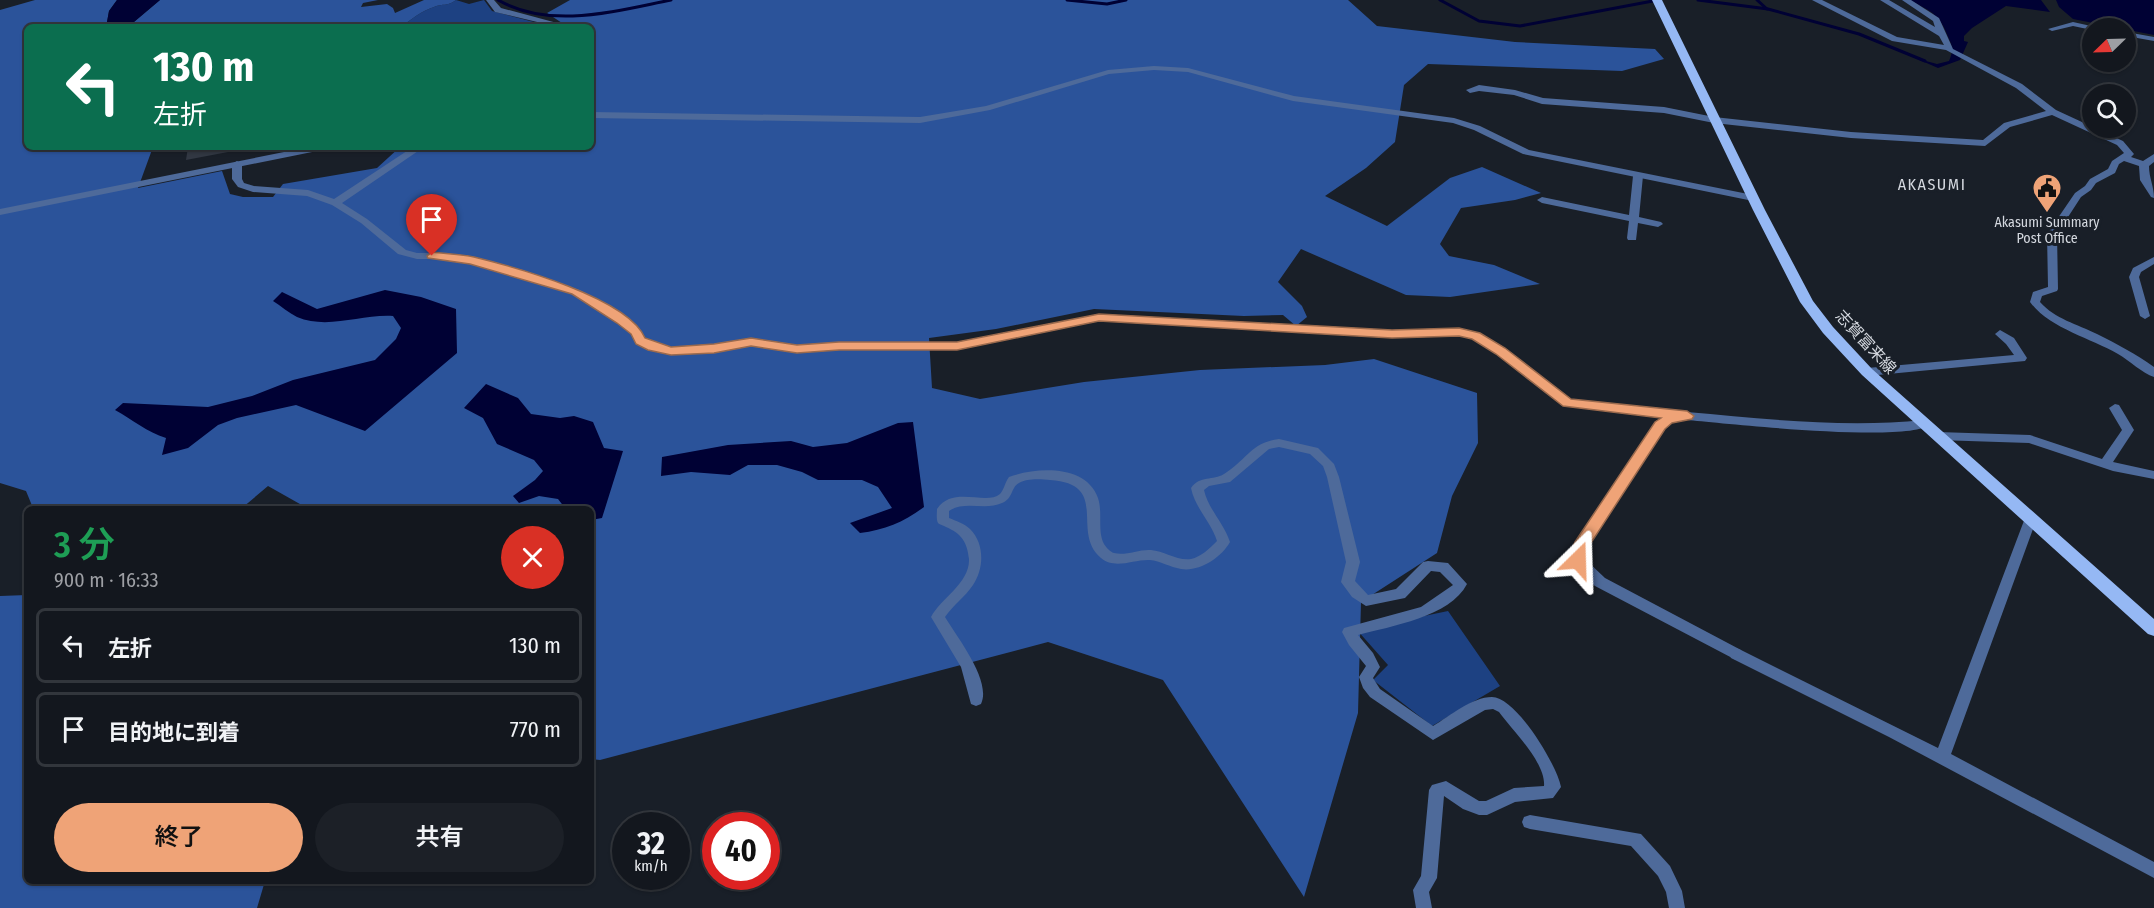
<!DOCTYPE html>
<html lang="ja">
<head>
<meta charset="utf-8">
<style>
  body { margin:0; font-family:"Fira Sans Condensed","Noto Sans JP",sans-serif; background:#1c2027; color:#f1f3f6; height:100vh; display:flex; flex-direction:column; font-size:22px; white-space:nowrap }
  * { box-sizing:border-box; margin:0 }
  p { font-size:20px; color:#9d9fa4 }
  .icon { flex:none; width:33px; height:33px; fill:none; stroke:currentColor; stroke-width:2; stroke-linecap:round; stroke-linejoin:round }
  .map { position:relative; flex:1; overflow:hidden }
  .drawer { position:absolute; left:24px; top:506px; width:570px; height:378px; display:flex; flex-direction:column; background:#13171e; border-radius:9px; box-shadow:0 2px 4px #0004,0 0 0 2px #32363c }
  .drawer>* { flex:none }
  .hud { position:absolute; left:24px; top:24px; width:570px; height:126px; border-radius:9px; box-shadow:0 2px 4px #0004,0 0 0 2px #32363c; background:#0b6e4f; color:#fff; overflow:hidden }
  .needle { width:39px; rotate:247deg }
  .tools { position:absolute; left:2082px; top:18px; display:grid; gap:12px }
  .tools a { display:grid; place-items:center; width:54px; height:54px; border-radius:50%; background:#13171e; box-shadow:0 2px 4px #0004,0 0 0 2px #32363c; font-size:30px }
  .speed { position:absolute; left:612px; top:812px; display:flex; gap:12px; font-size:30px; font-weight:700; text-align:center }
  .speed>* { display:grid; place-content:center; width:78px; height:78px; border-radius:50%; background:#13171e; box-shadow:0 2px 4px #0004,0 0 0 2px #32363c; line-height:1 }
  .speed small { font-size:15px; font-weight:400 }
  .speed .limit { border:9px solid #d22; background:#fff; color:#111 }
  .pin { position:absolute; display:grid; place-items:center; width:51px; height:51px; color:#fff; margin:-62px -26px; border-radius:50% 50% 50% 0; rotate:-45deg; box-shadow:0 0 6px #0007 }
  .pin .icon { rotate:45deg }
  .me { position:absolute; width:66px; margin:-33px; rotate:22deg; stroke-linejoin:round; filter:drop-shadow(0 0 4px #0008) }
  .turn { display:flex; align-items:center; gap:21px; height:126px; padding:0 30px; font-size:27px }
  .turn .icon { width:78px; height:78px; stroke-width:2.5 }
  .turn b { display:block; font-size:42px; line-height:51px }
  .round { display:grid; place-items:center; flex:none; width:63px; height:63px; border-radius:32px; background:#1c2027 }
  .summary { display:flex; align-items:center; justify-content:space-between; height:102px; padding:0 30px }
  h1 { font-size:36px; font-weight:600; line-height:45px; color:#1e9e55 }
  .cta { display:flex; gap:12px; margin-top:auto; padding:12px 30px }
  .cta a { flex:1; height:69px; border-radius:36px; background:#efa377; color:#111; font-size:24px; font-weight:600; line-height:69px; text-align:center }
  .cta a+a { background:#1c2027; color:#f1f3f6 }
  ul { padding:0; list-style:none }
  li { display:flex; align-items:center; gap:18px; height:75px; margin:0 12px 9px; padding:0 18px; border:3px solid #32363c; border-radius:9px }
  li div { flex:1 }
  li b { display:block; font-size:22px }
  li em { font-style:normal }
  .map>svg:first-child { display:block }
</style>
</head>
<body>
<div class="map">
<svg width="2154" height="908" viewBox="0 0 2154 908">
  <rect width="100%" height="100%" fill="#191f28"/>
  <g fill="#1d4182">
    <path d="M456,0L469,4L484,0L492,11L553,27H401C412,19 421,11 434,7C444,3 446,7 456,0Z"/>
    <polygon points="1448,611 1500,686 1432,726 1373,680 1388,665 1357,630"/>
  </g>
  <g fill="#2b539a">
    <polygon points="35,0 117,0 109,11 107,22 102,27 27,27 27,147 153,147 138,188 222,171 230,194 243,197 273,197 283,184 377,168 400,147 591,147 591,27 568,27 547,13 570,0 1348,0 1377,26 1515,42 1655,49 1664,59 1622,71 1428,64 1404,85 1395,142 1366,168 1325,196 1387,226 1450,178 1482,167 1541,193 1515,200 1461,208 1440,244 1449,256 1494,265 1540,284 1450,297 1406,295 1301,249 1278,282 1302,306 1307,317 1296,326 1283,315 1244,316 1094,309 996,329 929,338 932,388 980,399 1084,382 1200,370 1325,365 1374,359 1477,393 1478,443 1452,496 1437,553 1361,602 1358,713 1304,897 1163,680 1048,642 600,760 591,759 591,508 307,508 268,486 242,508 33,508 26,491 0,483 0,10"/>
    <path d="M160,0H378L363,3L361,7L387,4L393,8L395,13L424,0H456C446,7 444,3 434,7C421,11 412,19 401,27H128Z"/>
    <polygon points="27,595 27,880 265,881 257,908 0,908 0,596"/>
  </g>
  <g fill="#000134">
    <polygon points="117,0 160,0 128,27 102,27 107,22 109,11"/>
    <path d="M1910,0H2041L2050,12L2006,6L1972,28L1964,36V41L1968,42L1960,60L1938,68L1915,58L1937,64L1949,61C1953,51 1953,48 1949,39C1939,13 1933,13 1910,0Z"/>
    <polygon points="2056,0 2154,0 2154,35 2073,19 2059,7"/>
    <path d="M385,290L421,297L456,309L457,353L365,431L296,405L237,418L218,425L188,448L162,455L166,438C147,432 133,420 115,410L123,403L208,407L252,396L293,380L375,360L396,339L401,328L393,316C361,314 328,330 297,317C289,313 281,306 273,301L282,292L317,309Z"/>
    <polygon points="486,384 518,398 531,414 560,418 574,416 593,422 604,448 623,451 602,518 591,520 591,508 565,508 558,499 539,496 519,503 513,496 535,480 543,471 534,460 497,444 483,418 464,408"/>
    <path d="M913,422L924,507C904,522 885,530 860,533L850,523L892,508L878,487L862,480H818L802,472L777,465H748L730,475L691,472L661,476L662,457L728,445L791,441L813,447L847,443L898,423Z"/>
  </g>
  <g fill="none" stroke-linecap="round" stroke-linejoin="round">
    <g stroke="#000134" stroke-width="3">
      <path d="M498,0C551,30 615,11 671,0"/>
      <polyline points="1067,0 1107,4 1126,0"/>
      <polyline points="1440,0 1479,21 1520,26 1658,0"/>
      <polyline points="1698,0 1768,9 1859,34 1925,61"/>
      <polyline points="1757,0 1767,9"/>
    </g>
  </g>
  <polygon fill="#323843" points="188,147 228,147 228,152 186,160"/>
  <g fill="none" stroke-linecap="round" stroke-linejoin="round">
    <g fill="#4e6a9a" fill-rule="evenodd">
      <polygon points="486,0 494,0 501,8 572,27 558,27 495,12"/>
      <path d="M1812,0H1822L1897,37L1944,45L1939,36L1880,0H1889L1935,27L1933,21L1902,0H1911L1939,18L1953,49L2022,84L2056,110L2123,141L2134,154L2131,157L2143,161L2154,154V162L2149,166C2149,178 2154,186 2154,198L2151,197L2140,180L2139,166L2124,161L2119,164L2115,173L2096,183L2091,190L2081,197L2057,234L2058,289L2057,291L2042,296L2040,302C2055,319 2077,324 2097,334C2117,344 2136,354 2154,367V377C2142,373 2130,361 2118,354C2090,338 2049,328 2030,302L2033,292L2048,287L2047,234L2075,193L2085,186L2090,179L2108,169L2112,161L2124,153L2117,145L2052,115L2010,127L1985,146L1851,138L1714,123L1664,113L1542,104L1514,95L1479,91L1470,93L1466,90L1479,85L1515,90L1543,98L1664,107L1714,117L1851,132L1983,140L2004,123L2046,111L2016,88L1946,50L1892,41Z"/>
      <polygon points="2073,22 2100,28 2092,30 2073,26 2052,31 2048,29"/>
      <polygon points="2126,32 2154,37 2154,41 2126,36"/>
      <polygon points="413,147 424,147 342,203 367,219 406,250 417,253 447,253 471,257 580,290 626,318 640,330 644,339 655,344 671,347 714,344 751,338 797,345 839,342 957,342 1099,314 1392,330 1459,328 1480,334 1505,348 1571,399 1687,412 1693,416 1687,420 1564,406 1497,354 1473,339 1459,336 1392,338 1099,320 957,350 839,350 797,353 751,346 714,352 671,355 648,350 636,344 631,334 618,322 572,294 470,263 447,259 417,259 398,254 361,223 332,205 307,196 253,192 238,187 232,179 232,164 237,161 242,164 242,179 244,183 254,186 308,190 334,199"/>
      <polygon points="1638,173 1643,176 1639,217 1661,222 1663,224 1658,227 1638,223 1636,240 1628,240 1627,238 1629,221 1542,203 1537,200 1542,197 1629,215 1633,176"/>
      <polygon points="2154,257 2154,264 2141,272 2139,277 2150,316 2145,319 2140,316 2129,277 2133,268"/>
      <polygon points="2000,330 2014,338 2027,358 2025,361 1867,376 1861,372 1867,368 2014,355 2006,344 1995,334"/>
      <polygon points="2115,404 2119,405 2134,430 2113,462 2154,471 2154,479 2113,471 2029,443 1938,440 1932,436 1938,432 2030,435 2102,459 2122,430 2109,408"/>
      <path d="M1279,439L1318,448L1334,464L1339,477L1360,562L1355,581L1368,595L1396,589L1423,562L1428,561L1448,563L1467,584C1450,617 1391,626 1358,635L1373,653L1380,667L1373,678L1380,689L1433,726C1450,716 1472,697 1492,697C1516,697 1557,765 1561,787L1553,798L1515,802L1487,815H1479L1463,809L1444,796L1437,878L1429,892L1432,908H1416L1413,890L1421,876L1429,790L1432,785L1446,781L1479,801H1486L1514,788L1544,786C1546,763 1513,731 1499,712L1493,709L1485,710L1433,740L1370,697L1363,688L1359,677L1366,666L1349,645L1342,632L1344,628L1421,607L1453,585L1440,572L1431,571L1405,598L1400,599L1366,606L1352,597L1341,582L1346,562L1327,477L1323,466L1310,454L1279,447L1269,449L1230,482L1209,486L1204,490C1208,509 1224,523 1230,542C1221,558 1199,572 1181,569C1170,567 1160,561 1150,560C1134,559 1115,570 1101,558C1070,532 1111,484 1050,480C1041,479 1027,478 1019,483C1011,487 1013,499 1002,503C985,511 965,500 949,511V518C956,521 964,523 970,529C985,544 984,569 973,585C965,597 953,605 945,617C957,637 992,681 981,704L976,706L971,704L961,667L931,617C941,598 970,583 969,559C967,542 962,534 946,527C944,526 939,524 938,523C936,519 937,513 937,509C953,485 986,506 1000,494C1004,490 1005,482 1009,477C1036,467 1086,464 1098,498C1103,513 1097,530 1104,544C1106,547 1110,552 1114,553C1126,556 1139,549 1151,550C1164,551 1177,561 1191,559C1201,557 1210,548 1217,541C1211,522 1195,508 1191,488C1200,475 1213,481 1224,474C1247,460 1250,443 1279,439Z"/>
      <polygon points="2031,513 2035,515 2037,518 1951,754 2154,862 2154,878 1889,737 1731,658 1729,654 1731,650 1736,648 1741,650 1938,748 2025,518 2027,515"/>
      <polygon points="1530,815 1641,834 1670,866 1682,891 1685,908 1669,908 1666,892 1658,876 1631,846 1530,829 1524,827 1522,822 1524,817"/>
    </g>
    <g fill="#4e6a9a" fill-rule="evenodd">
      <polygon points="1154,66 1188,68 1294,96 1454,118 1480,126 1529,150 1753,195 1758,198 1753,201 1523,154 1474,130 1453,123 1293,101 1188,72 1154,70 1109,74 990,110 920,123 591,118 591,112 920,117 986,106 1108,70"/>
      <polygon points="309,147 327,147 322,150 0,215 0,209"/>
      <path d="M1687,412C1766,419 1844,428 1924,420L1930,424C1912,444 1722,423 1687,420L1671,423L1664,429L1587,547V561L1605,578L1741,650L1743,654L1741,658L1736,660L1595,586C1580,574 1567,562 1576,542L1656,423L1664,416Z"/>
    </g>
    <polygon fill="#95b8f4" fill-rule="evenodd" points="1652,0 1662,0 1765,210 1813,301 1833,327 1872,369 2154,619 2154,636 2148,634 1862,375 1823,333 1800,302 1753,210"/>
  </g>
  <path fill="#efa377" stroke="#9b6a4d" stroke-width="1.5" d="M432,252C446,254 460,254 474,257C515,267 628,298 645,338L671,347L714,344L751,338L797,345L839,342H957L1099,314L1392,330L1459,328L1480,333L1505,348L1571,399L1687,411L1694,416L1692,419L1672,423L1665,429L1587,549L1584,564H1573C1569,556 1571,550 1575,542L1655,422L1661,418L1563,406L1496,354L1472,339L1459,336L1392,338L1099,321L957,350H839L797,353L751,346L714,353L671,355L648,350L636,344L631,334L617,323L572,294L470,264L428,258L427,256Z"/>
  <defs>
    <g id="civic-pin" transform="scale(1.5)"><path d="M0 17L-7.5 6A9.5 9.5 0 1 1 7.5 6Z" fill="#efa377" stroke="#191f28"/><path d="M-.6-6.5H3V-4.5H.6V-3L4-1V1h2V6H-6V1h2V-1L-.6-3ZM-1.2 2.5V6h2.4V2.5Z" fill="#111"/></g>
  </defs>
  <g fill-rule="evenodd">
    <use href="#civic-pin" x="2047" y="188"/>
  </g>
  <g text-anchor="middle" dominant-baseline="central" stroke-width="6" stroke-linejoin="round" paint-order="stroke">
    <g font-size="14" fill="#d4d8df" stroke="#191f28">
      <text x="2047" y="222">Akasumi Summary<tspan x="2047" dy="16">Post Office</tspan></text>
    </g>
    <g font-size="16" letter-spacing="1.5" fill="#d4d8df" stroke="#191f28">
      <text x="1932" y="184">AKASUMI</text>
    </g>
    <g font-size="16" fill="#d4d8df" stroke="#191f28">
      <text transform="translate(1866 342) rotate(47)">志賀富来線</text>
    </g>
  </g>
</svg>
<div class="tools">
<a><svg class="needle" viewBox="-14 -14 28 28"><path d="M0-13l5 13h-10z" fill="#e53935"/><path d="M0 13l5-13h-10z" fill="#9d9fa4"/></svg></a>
<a><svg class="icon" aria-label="search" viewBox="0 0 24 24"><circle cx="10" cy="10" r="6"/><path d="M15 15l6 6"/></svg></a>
</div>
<div class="speed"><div>32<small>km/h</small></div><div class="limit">40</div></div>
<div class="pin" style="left:432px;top:256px;background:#d93025"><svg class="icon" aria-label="arrive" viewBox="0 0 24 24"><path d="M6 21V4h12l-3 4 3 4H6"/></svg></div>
<svg class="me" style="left:1578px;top:560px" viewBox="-20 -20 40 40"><path d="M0-17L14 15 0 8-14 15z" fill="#efa377" stroke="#fff" stroke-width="4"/></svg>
<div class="hud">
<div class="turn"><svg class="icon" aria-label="left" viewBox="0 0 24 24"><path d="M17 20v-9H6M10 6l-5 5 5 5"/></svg><div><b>130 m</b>左折</div></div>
</div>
<section class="drawer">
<div class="summary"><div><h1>3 分</h1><p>900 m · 16:33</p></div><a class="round" style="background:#d93025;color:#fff"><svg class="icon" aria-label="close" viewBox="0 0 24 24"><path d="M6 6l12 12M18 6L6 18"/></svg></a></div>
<ul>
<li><svg class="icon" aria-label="left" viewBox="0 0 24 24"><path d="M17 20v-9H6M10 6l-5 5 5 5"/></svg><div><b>左折</b></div><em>130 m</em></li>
<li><svg class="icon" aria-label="arrive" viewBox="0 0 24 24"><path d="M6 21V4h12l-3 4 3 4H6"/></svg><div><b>目的地に到着</b></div><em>770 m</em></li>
</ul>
<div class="cta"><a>終了</a><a>共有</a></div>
</section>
</div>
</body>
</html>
